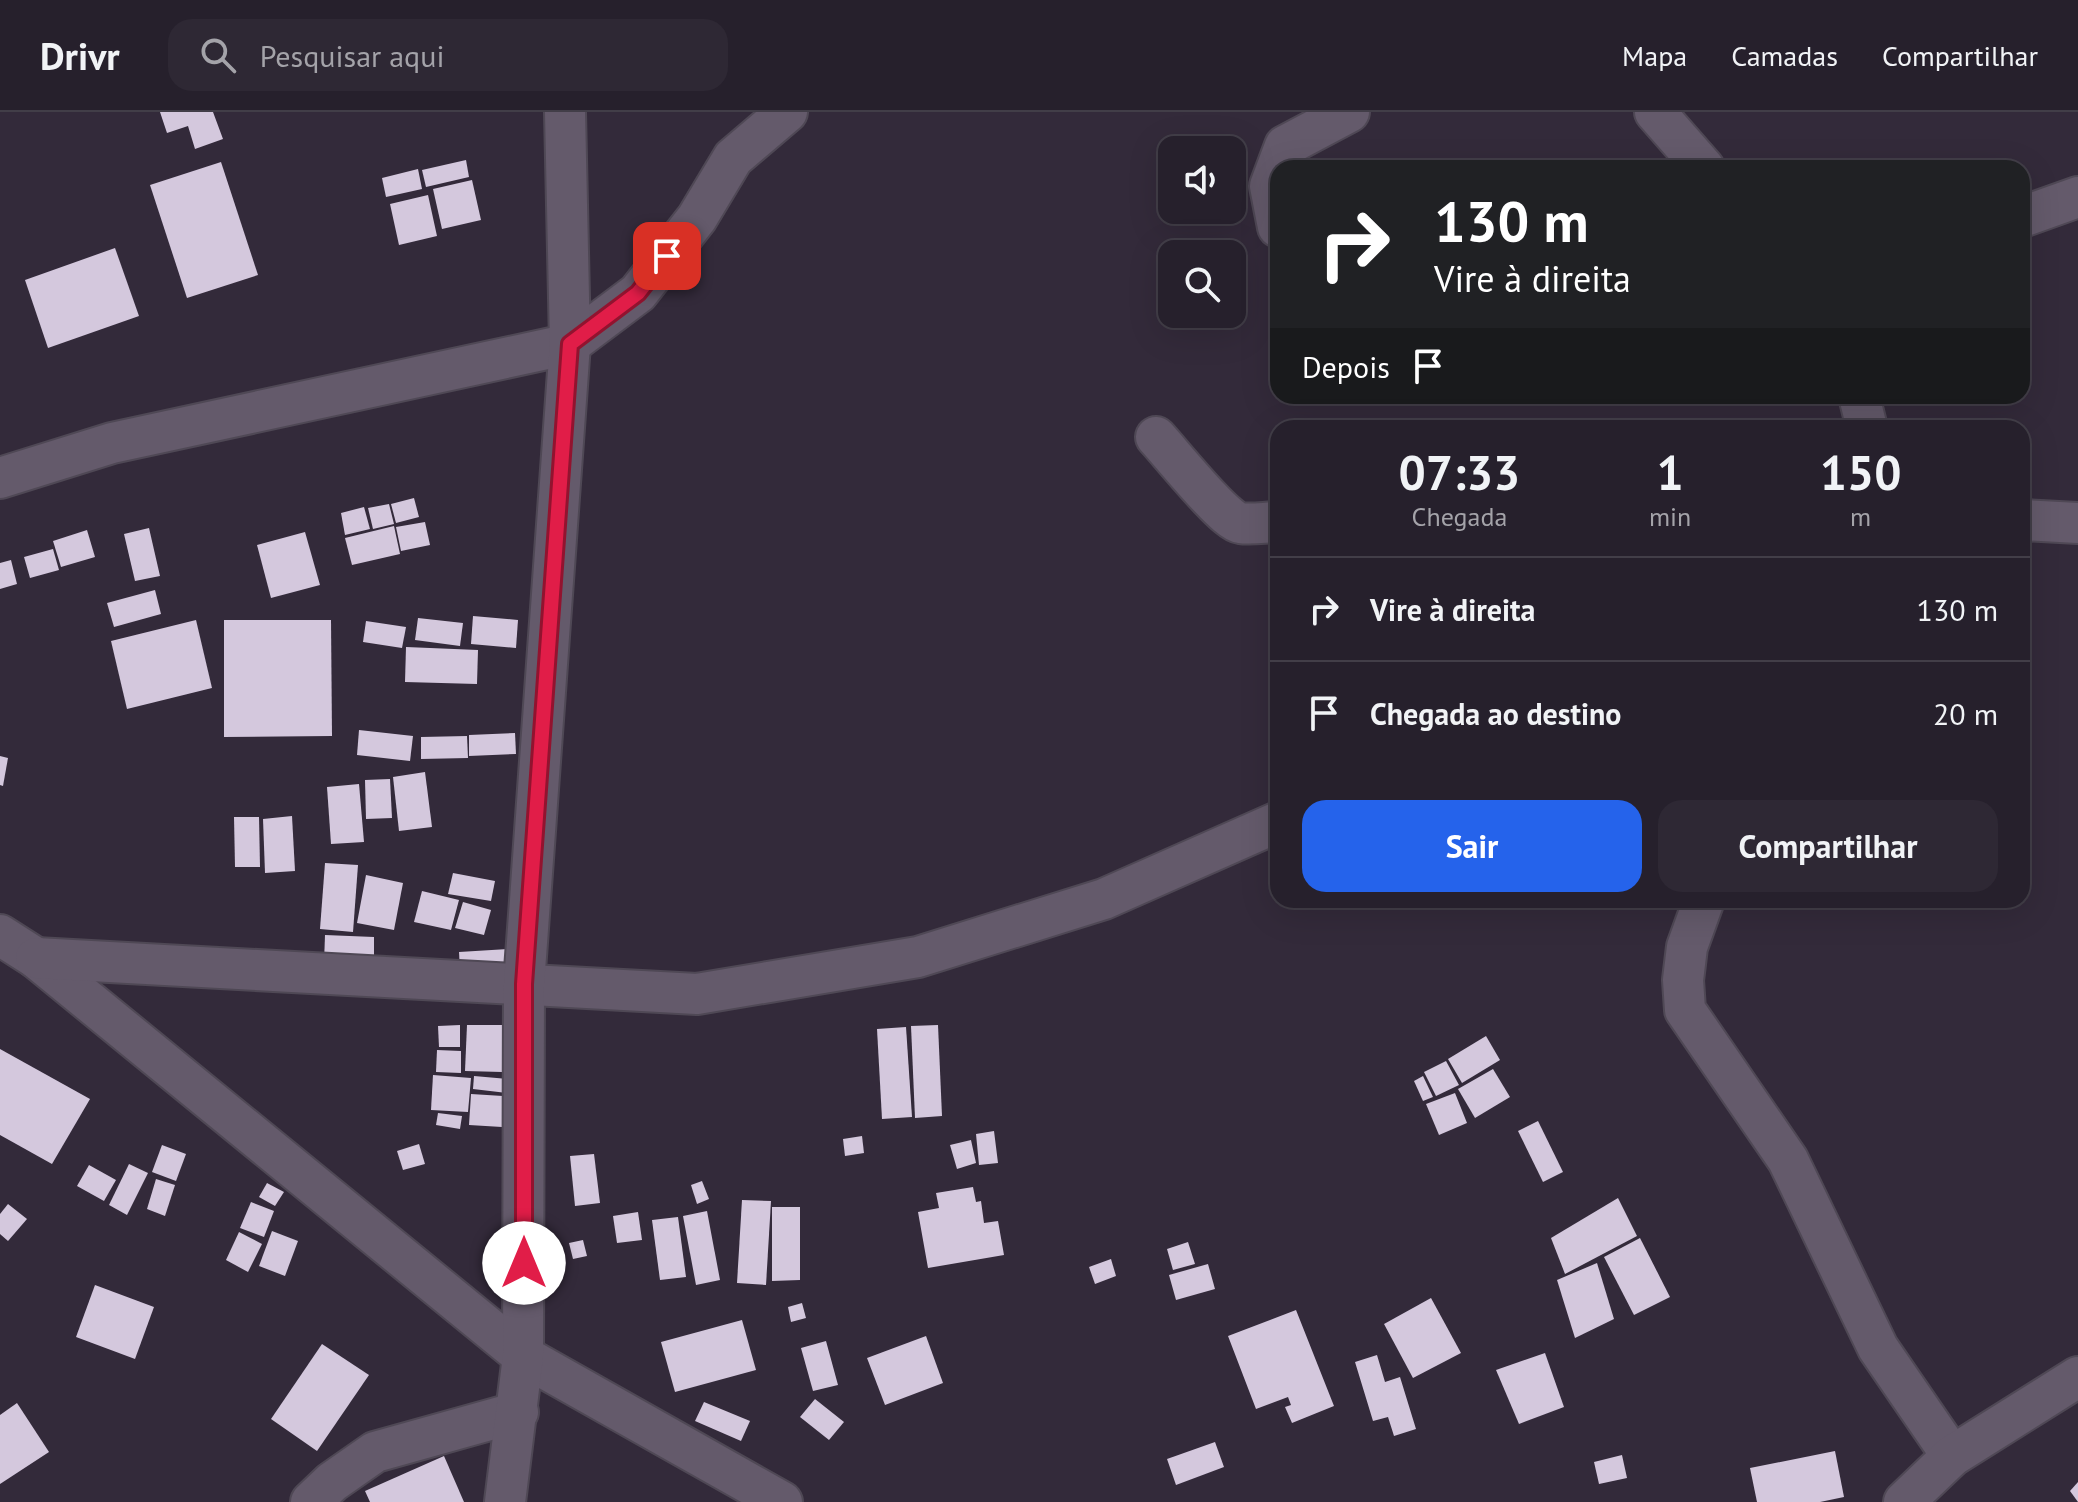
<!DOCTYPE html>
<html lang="pt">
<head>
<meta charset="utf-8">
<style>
  body { margin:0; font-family:"PT Sans",sans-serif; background:#2e2834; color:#f1f3f6; height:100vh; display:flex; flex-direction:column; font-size:30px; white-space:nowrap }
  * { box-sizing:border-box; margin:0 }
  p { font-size:26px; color:#a4a3a9 }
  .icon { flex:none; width:44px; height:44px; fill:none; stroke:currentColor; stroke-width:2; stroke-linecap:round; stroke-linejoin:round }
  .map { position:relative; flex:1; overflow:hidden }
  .sheet { position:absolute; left:1270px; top:308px; width:760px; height:488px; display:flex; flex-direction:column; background:#26202c; border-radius:24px; box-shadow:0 8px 32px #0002,0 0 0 2px #423e48 }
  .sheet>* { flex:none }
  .guide { position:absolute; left:1270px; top:48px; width:760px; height:244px; border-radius:24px; box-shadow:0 8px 32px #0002,0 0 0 2px #423e48; background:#202124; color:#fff; overflow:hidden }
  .tools { position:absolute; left:1158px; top:24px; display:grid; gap:16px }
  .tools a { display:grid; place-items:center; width:88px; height:88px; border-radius:16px; background:#26202c; box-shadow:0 8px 32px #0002,0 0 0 2px #423e48; font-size:40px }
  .pin { position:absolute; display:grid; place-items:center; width:68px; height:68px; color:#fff; margin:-34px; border-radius:16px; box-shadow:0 4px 12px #0006 }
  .me { position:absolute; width:88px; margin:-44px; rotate:0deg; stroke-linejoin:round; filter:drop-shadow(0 0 6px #0008) }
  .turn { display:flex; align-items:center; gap:28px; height:168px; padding:0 32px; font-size:36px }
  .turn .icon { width:104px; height:104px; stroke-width:2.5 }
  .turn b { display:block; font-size:56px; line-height:68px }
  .then { display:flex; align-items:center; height:76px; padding:0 32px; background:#0003; gap:16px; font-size:30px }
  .eta { display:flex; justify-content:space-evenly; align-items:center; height:136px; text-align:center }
  .eta b { font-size:48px; font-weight:600; line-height:56px }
  .cta { display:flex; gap:16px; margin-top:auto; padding:16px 32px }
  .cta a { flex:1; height:92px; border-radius:24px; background:#2563eb; color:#fff; font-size:32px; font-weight:600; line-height:92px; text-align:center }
  .cta a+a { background:#2e2834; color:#f1f3f6 }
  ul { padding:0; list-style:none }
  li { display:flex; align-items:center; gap:24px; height:104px; padding:0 32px; border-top:2px solid #423e48 }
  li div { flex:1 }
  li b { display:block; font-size:30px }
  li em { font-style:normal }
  header { display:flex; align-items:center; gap:48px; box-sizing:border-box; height:112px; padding:0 40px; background:#26202c; border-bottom:2px solid #423e48 }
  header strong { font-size:38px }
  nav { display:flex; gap:44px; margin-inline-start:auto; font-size:28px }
  .search { width:560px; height:72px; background:#2e2834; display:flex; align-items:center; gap:20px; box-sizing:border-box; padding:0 28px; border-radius:24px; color:#a4a3a9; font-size:30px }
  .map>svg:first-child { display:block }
</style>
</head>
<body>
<header>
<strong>Drivr</strong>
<div class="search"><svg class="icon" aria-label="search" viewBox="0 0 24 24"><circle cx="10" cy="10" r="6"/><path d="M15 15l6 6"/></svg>Pesquisar aqui</div>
<nav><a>Mapa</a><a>Camadas</a><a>Compartilhar</a></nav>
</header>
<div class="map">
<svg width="2078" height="1390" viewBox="0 0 2078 1390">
  <rect width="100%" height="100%" fill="#332a3a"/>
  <g fill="#d4c8dd">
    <polygon points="160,0 213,0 223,27 195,37 188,14 167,21"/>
    <polygon points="466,48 469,65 426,75 422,58"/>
    <polygon points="221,50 258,163 187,186 150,73"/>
    <polygon points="418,57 422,77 386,85 382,66"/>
    <polygon points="472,68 481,108 442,117 433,77"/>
    <polygon points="428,83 437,124 399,133 390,92"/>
    <polygon points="115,136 139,204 48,236 25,168"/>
    <polygon points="414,386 419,405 396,411 391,392"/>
    <polygon points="389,392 394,412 373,417 368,396"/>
    <polygon points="364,395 370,417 345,423 341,401"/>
    <polygon points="425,410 430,433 401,439 396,415"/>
    <polygon points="394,414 400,442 352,453 345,426"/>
    <polygon points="149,416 160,464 135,469 124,422"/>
    <polygon points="87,418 95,445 61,455 53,429"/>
    <polygon points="305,420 320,473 271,486 257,433"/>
    <polygon points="53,437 59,458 30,466 24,445"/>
    <polygon points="11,448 17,472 0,477 0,451"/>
    <polygon points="155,478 161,502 114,515 107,491"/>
    <polygon points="473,504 518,508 516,536 471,532"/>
    <polygon points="418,506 463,511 460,534 415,528"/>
    <polygon points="196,508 212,576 127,597 111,529"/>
    <polygon points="224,508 331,508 332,624 224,625"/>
    <polygon points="366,509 406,515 402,536 363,530"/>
    <polygon points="406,535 478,538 477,572 405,570"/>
    <polygon points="359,618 413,624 410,649 357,643"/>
    <polygon points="515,621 516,642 469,644 469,623"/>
    <polygon points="467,624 468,646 421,647 421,625"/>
    <polygon points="0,644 8,646 3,674 0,673"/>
    <polygon points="425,660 432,715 399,719 393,665"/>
    <polygon points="390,667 392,706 366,707 365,668"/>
    <polygon points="359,672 364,730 331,732 327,675"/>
    <polygon points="292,704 295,759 265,761 263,707"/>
    <polygon points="234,705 259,705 260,755 235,755"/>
    <polygon points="325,751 358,753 353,820 320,817"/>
    <polygon points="453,761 495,769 491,789 448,782"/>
    <polygon points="366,763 403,771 394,818 357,811"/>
    <polygon points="422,779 459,788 451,818 414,810"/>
    <polygon points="463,790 491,798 484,823 455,816"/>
    <polygon points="325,823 374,825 374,853 324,851"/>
    <polygon points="508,837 508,855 460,858 459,840"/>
    <polygon points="460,913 460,935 439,935 438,914"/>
    <polygon points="467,913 503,913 502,960 465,959"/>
    <polygon points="938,913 942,1004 915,1006 911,914"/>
    <polygon points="906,915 912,1005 882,1007 877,917"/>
    <polygon points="1486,924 1500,948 1462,971 1448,947"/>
    <polygon points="0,937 90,987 52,1052 0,1023"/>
    <polygon points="437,938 461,939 461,961 436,960"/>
    <polygon points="1446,949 1459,973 1436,984 1424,960"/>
    <polygon points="1493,957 1510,985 1475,1006 1458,977"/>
    <polygon points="433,963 471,966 468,1000 431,998"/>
    <polygon points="474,964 508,967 507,981 473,977"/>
    <polygon points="1423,964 1433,985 1423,989 1414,969"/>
    <polygon points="1455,981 1467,1011 1439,1023 1426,992"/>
    <polygon points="471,982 503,984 502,1015 469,1013"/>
    <polygon points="438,1001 462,1004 460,1017 436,1013"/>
    <polygon points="1538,1009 1563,1060 1543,1070 1518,1019"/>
    <polygon points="994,1019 998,1051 979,1053 976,1022"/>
    <polygon points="862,1024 864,1041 845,1044 843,1027"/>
    <polygon points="971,1028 976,1051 957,1057 950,1033"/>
    <polygon points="419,1032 425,1052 403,1058 397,1039"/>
    <polygon points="162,1033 186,1042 176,1069 152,1060"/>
    <polygon points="594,1042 600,1091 575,1094 570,1044"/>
    <polygon points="129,1052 148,1061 127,1103 109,1093"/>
    <polygon points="89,1053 116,1068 104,1089 77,1074"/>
    <polygon points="156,1067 175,1073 165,1104 147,1097"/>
    <polygon points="702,1069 709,1087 697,1092 691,1073"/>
    <polygon points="267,1071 284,1080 275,1094 259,1085"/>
    <polygon points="973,1075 976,1090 981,1089 984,1111 998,1109 1004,1143 928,1156 918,1100 939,1096 936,1081"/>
    <polygon points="1618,1086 1637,1124 1565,1162 1551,1126"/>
    <polygon points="742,1088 771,1089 766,1173 737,1171"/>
    <polygon points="251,1090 274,1099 264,1125 240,1116"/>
    <polygon points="8,1092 27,1107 8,1129 0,1122 0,1102"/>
    <polygon points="772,1095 800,1095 800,1168 772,1169"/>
    <polygon points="707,1099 720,1168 696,1173 683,1104"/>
    <polygon points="638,1100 642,1128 617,1131 613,1104"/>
    <polygon points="678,1105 686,1165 660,1168 652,1108"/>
    <polygon points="272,1119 298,1129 285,1164 259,1154"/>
    <polygon points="239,1120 262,1132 248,1160 226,1148"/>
    <polygon points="1640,1126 1670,1185 1634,1203 1604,1145"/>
    <polygon points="583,1128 587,1144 573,1147 569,1131"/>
    <polygon points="1188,1130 1195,1152 1173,1158 1167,1137"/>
    <polygon points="1111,1147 1116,1164 1095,1172 1089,1155"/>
    <polygon points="1597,1151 1614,1207 1575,1226 1557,1168"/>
    <polygon points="1208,1152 1215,1177 1176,1188 1169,1163"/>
    <polygon points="95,1173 154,1195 135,1247 76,1225"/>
    <polygon points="1431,1186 1461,1241 1413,1266 1384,1212"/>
    <polygon points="802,1191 806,1206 791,1210 788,1195"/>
    <polygon points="1296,1198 1334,1294 1292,1311 1285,1295 1291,1293 1288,1285 1256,1297 1228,1224"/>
    <polygon points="742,1208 756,1258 675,1280 661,1230"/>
    <polygon points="926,1224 943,1271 885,1293 867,1246"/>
    <polygon points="826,1229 838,1273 813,1279 801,1236"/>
    <polygon points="322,1232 369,1263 317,1339 271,1307"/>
    <polygon points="1545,1241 1564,1295 1519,1312 1496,1258"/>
    <polygon points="1377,1243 1385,1270 1400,1265 1416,1317 1394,1324 1388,1305 1373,1309 1355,1250"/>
    <polygon points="815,1287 844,1310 829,1328 800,1305"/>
    <polygon points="704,1290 750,1309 741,1329 695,1309"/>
    <polygon points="17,1291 49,1340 0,1372 0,1303"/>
    <polygon points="1215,1330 1224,1355 1176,1373 1167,1347"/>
    <polygon points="1835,1339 1844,1385 1820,1390 1757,1390 1750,1356"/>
    <polygon points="1622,1343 1627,1366 1599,1372 1594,1350"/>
    <polygon points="444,1344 464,1390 370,1390 365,1379"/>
    <polygon points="2078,1370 2078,1390 2070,1379"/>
  </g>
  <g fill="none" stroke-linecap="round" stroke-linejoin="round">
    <g stroke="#4f4855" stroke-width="44">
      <g id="minor">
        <polyline points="1655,0 1704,56"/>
        <polyline points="2022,105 2078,85"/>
        <polyline points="1278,115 1270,74 1285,34 1349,0"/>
        <polyline points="1859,284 1867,316"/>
        <path d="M1156,325C1170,340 1225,409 1240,411C1252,413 1266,410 1278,410"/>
        <polyline points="0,366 112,331 570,232 638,181 697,106 733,46 787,0"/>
        <polyline points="2022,408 2078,411"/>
        <polyline points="1704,788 1687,835 1683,868 1685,898 1788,1048 1878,1236 1952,1344"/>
        <polyline points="0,823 36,846 523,1244 782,1390"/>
        <polyline points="36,846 697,882 918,845 1104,787 1278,710"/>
        <polyline points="311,1390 332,1370 375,1340 518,1300"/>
        <polyline points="505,1390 523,1244 524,872 570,232 565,0"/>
        <polyline points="1904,1390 1952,1344 2078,1265"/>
      </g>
    </g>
    <use href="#minor" stroke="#645a6b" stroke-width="40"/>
  </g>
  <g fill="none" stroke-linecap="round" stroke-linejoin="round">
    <g stroke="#92132f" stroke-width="20">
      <polyline id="route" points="524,1151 524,872 570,232 638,181 667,144"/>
    </g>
    <use href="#route" stroke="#e11d48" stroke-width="14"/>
  </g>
</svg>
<div class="tools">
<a><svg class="icon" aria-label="sound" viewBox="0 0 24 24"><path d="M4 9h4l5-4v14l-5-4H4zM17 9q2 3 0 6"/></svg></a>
<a><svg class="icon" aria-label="search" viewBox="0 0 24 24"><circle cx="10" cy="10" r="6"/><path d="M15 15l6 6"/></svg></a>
</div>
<div class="pin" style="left:667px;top:144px;background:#d93025"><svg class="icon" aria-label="arrive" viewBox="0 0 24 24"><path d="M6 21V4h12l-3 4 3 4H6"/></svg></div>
<svg class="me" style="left:524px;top:1151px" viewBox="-20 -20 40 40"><circle r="19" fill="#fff"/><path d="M0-13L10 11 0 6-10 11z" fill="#e11d48"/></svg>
<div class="guide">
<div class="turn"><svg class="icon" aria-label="right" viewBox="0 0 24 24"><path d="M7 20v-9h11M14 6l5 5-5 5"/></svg><div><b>130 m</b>Vire à direita</div></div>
<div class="then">Depois<svg class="icon" aria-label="arrive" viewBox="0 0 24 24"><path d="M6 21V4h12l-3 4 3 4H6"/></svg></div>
</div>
<section class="sheet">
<div class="eta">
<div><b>07:33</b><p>Chegada</p></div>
<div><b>1</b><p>min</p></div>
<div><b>150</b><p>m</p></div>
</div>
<ul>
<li><svg class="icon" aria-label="right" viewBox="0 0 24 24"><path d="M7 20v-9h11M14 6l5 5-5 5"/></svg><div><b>Vire à direita</b></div><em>130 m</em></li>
<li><svg class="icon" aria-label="arrive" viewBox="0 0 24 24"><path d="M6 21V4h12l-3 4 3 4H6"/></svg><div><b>Chegada ao destino</b></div><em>20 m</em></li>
</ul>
<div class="cta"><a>Sair</a><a>Compartilhar</a></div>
</section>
</div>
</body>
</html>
